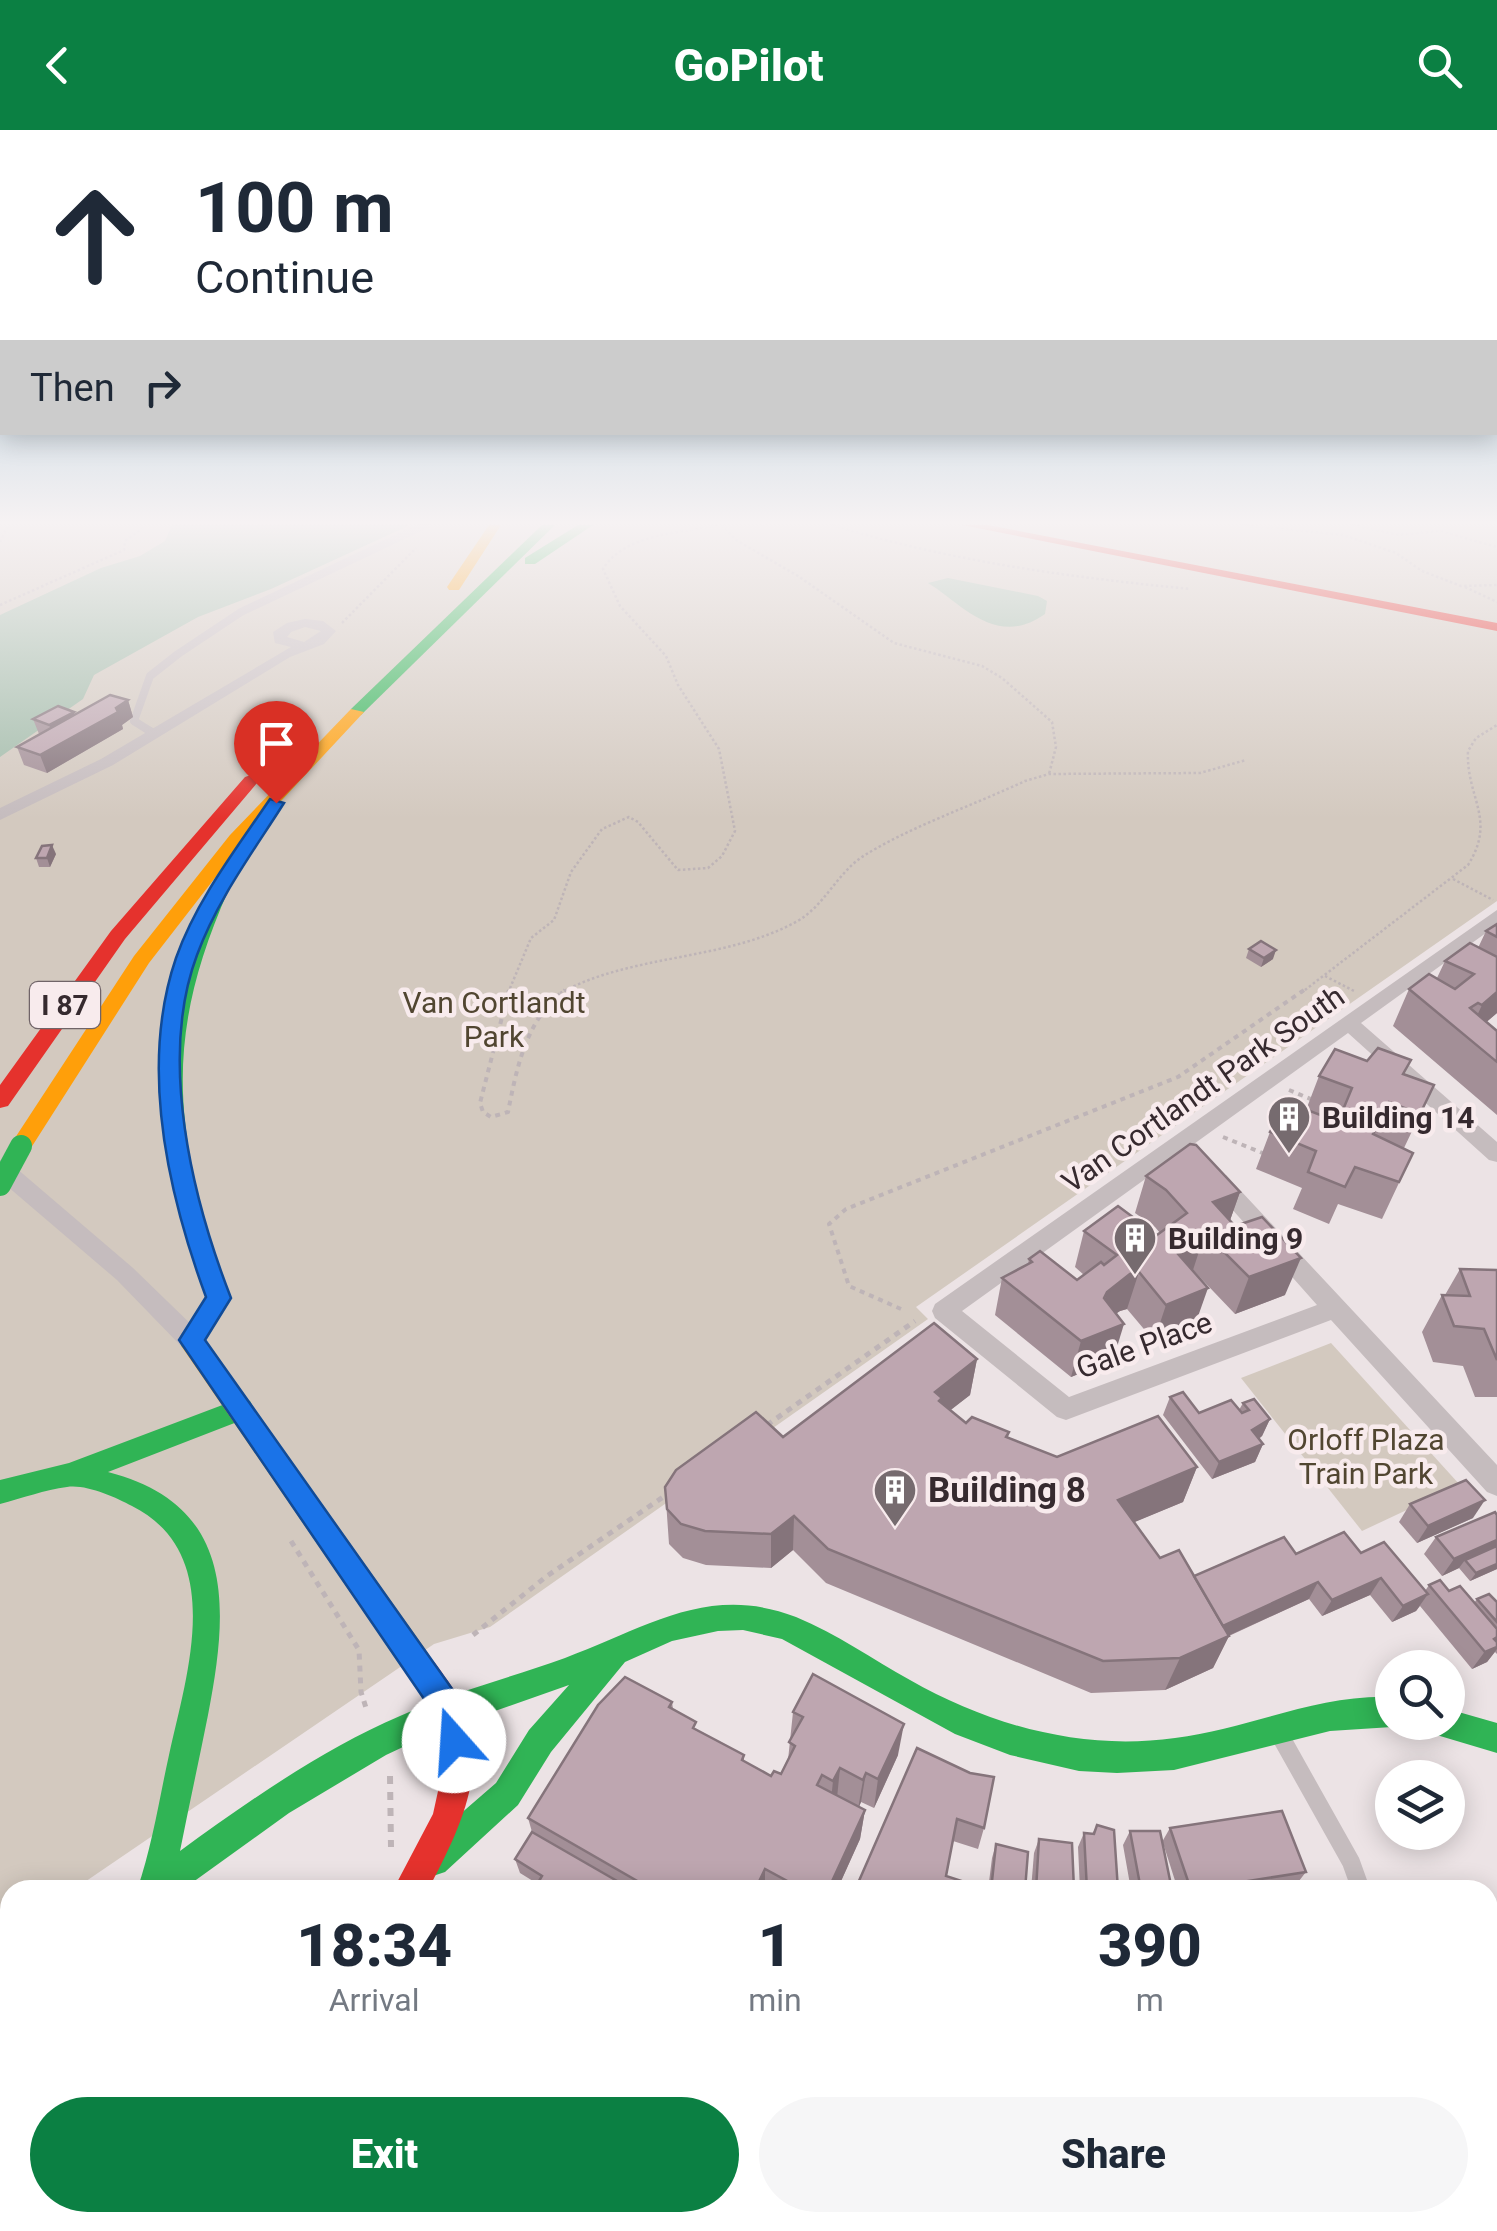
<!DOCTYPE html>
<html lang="en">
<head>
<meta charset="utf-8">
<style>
  body { margin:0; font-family:Roboto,sans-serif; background:#f6f6f7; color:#1f2937; height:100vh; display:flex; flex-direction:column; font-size:38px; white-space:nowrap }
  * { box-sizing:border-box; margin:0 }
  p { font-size:32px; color:#747a83 }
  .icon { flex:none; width:55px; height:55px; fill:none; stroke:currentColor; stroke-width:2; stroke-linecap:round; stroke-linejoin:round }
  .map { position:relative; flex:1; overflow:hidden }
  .drawer { position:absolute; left:0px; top:1750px; width:1498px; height:352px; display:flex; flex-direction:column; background:#fff; border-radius:30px 30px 0 0; box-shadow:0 5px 25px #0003 }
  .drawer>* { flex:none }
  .banner { position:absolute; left:0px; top:0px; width:1498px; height:305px; box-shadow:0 5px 25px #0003; background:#fff; color:#1f2937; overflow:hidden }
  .fabs { position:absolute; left:1375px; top:1520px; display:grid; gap:20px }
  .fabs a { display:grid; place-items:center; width:90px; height:90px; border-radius:50%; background:#fff; box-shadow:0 5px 25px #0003; font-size:50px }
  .pin { position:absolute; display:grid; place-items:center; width:85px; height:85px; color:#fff; margin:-102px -42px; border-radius:50% 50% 50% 0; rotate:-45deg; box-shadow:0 0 10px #0007 }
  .pin .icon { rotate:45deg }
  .me { position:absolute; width:110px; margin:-55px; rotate:341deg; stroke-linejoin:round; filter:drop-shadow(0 0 8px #0008) }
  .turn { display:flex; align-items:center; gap:35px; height:210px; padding:0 30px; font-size:45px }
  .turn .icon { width:130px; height:130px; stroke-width:2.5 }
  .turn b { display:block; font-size:70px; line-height:85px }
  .then { display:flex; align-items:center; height:95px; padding:0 30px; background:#0003; gap:20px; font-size:38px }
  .eta { display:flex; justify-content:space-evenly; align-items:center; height:170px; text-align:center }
  .eta b { font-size:60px; font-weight:800; line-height:70px }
  .cta { display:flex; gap:20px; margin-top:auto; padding:20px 30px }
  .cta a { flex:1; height:115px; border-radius:60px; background:#0b8043; color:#fff; font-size:40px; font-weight:800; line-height:115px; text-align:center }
  .cta a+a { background:#f6f6f7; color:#1f2937 }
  header { display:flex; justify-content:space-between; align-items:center; height:130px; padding:0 30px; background:#0b8043; color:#fff; font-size:45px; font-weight:800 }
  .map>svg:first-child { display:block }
</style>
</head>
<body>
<header><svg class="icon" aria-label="back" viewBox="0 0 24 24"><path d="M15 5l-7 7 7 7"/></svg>GoPilot<svg class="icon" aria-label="search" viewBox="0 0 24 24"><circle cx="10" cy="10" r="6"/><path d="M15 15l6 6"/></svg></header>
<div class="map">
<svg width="1497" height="2101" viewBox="0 0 1497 2101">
  <rect width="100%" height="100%" fill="#ece3e5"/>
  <g fill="#d3c9bf">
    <polygon points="0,395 1497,395 1497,771 916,1177 928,1189 490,1497 434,1514 73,1760 10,1760 10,1803 0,1809"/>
    <polygon points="1331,1213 1460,1355 1362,1401 1241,1248"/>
  </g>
  <g fill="#a1bba9">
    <polygon points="172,395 410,395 271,459 198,487 94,545 83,569 0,627 0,485 101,438 140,426 165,411"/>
    <path d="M948,448L1038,466L1047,471L1045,484C996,519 961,473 928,453Z"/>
  </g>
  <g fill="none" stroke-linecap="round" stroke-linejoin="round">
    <g stroke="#beb4b7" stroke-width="2.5" stroke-dasharray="2.5 2.5" stroke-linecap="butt">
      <polyline points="722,395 736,410 798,446 894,513 982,536 1002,548 1052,592 1056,617 1049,644"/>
      <path d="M832,395C949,431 1068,447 1190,459"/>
      <polyline points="1241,395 1343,405 1396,423 1422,441 1461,456 1497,455"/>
      <polyline points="1352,395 1399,405 1440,401 1497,417"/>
      <polyline points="0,412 8,395"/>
      <polyline points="1465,457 1497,472"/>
      <polyline points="0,475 124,420 125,411 146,395"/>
      <polyline points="342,493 416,418"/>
      <polyline points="1453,749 1493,770"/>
      <polyline points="1325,846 1356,862"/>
      <path d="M508,863L531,808L554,790L571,742L602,699L629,687L638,692L678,740L708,738L722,726L735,701L719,619L678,555L666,526L620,476L603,439C625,403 682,403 719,395"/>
      <path d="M560,863C632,824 722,831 794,793C825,777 836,743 865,725C912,696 974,675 1025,651L1049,644L1200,643L1246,630"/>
      <path d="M1301,863L1468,735C1497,689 1466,668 1468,621L1476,608L1497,595"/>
    </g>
    <g stroke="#beb4b7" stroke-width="4" stroke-dasharray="5 5" stroke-linecap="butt">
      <path d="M509,860L480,973L483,982L491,987L508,982C517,937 526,889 565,860"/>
      <polyline points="1289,960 1313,970"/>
      <polyline points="1223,1007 1265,1024"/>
      <polyline points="901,1179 849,1156 829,1094 846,1079 1178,947 1304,860"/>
    </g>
    <g stroke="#beb4b7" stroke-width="5" stroke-dasharray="6 6" stroke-linecap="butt">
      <polyline points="767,1295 915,1191"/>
      <polyline points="291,1411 359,1520 361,1562 367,1581"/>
      <polyline points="473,1505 547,1446 669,1363"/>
    </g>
    <g stroke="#beb4b7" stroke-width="6" stroke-dasharray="8 8" stroke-linecap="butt">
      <polyline points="390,1646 391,1717"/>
      <polyline points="276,2093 286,2101"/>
    </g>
    <polyline stroke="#c5bcbe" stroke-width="8" points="153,603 134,591 150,546 178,524 241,482 425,395"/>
    <polyline stroke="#c5bcbe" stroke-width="9" points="149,601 154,604"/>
    <polyline stroke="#c5bcbe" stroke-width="18" points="1282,1609 1351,1732 1361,1760"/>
    <g fill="#c5bcbe" fill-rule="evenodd">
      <path d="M305,489L323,491L336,501L324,514L290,527L113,635L0,690V678L101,629L291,517L275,513L273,502L287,493ZM305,497L321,501L304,512L287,507L291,502Z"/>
      <polygon points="1497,780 1497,795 1361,893 1497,1012 1497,1032 1489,1030 1348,903 962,1181 1069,1267 1317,1175 1207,1051 1210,1045 1226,1045 1497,1335 1497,1366 1487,1362 1331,1190 1066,1290 1057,1287 935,1188 932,1181 935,1174"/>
      <polygon points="0,1030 9,1032 133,1138 200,1203 203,1210 200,1217 191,1220 182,1217 117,1150 0,1050"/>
      <polygon points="1497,1940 1497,1985 1488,1988 1488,1944"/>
      <polygon points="1357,2092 1399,2092 1395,2101 1354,2101"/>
    </g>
    <g fill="#30b455" fill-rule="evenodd">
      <polygon points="542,395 555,395 361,585 351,585 351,579"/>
      <polygon points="578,395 593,395 535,434 525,434 525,428"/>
      <path d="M220,754L229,759C159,916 176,1010 230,1168L200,1217L191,1220L182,1217L179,1210L206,1167C166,1047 137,919 193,798C199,784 206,759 220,754Z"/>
      <path d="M241,1268L250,1271L254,1279L250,1287L108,1342C236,1375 229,1477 208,1585C199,1630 189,1676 180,1721C249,1671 321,1620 400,1586C453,1562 510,1548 565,1528C646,1498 708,1453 796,1487C837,1504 872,1529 910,1550C991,1596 1082,1621 1175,1608C1249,1599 1317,1564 1392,1567V1592H1403L1392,1597L1330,1601L1174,1640L1117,1643L1079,1641L1010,1625L955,1604L782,1509L743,1500L718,1501L672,1511L625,1532L551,1622L518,1675L445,1742L433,1746L421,1742L417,1730L421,1718L496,1653L529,1600L569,1555L435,1602L386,1625L289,1683L182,1760H137C152,1717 159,1670 169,1625C187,1543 227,1424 132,1376C115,1367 86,1354 67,1357C45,1360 22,1368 0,1374V1350L69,1333Z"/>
      <polygon points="1448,1579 1497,1593 1497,1623 1430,1603 1426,1592 1448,1592"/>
      <polygon points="10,1846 10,1883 0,1887 0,1850"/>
      <polygon points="172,2092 212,2092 208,2101 169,2101"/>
    </g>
    <g fill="#ff9f0a" fill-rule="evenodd">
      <polygon points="489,395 501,395 459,460 449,460 447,457"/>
      <polygon points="351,579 364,582 242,713 149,833 29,1021 13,1021 10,1016 13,1011 134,826 230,705"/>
      <polygon points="191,1200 200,1203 428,1523 432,1533 428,1543 417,1547 406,1543 182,1217 179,1210 182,1203"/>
    </g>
    <g fill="#e5322d" fill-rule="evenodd">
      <polygon points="962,395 988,395 1497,493 1497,501"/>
      <polygon points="251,645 259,650 257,653 125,809 8,976 0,978 0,955 111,801 245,647"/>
      <path d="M417,1519C432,1525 439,1539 448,1551C499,1622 463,1693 428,1760H393L433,1684L442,1643L435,1585L402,1533L406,1523Z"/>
    </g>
    <polyline stroke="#30b455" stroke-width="22" points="0,1055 21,1016"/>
  </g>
  <g fill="#a38f97">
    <polygon points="128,570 133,587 122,595 123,599 47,643 24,635 17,617 39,604 33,589 75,584"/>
    <polygon points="56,724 50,737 39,737 36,728"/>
    <polygon points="1497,794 1497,883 1486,892 1497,932 1497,985 1393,896 1409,859 1437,848 1445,831 1478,818 1486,801"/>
    <polygon points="1249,819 1273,829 1261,837 1246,828"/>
    <polygon points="1405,944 1434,955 1404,1018 1413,1023 1382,1089 1338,1074 1329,1094 1293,1079 1302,1058 1256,1039 1270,1002 1306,980 1319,946"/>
    <polygon points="1146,1046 1240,1062 1230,1090 1285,1165 1235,1184 1193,1140 1195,1195 1154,1211 1127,1179 1120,1181 1116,1183 1113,1230 1071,1247 995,1185 1002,1148 1028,1134 1029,1129 1077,1150 1084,1145 1075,1137 1084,1101 1157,1105 1160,1103 1155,1097 1135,1083"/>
    <polygon points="1460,1139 1497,1140 1497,1267 1475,1267 1463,1236 1433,1232 1422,1202 1442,1165 1445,1165"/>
    <polygon points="977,1229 970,1265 950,1280 966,1293 1009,1302 1008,1308 1057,1327 1197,1337 1183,1372 1134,1392 1160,1428 1194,1446 1296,1424 1361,1423 1425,1461 1429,1455 1449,1461 1474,1473 1477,1469 1497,1472 1497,1524 1495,1522 1487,1532 1472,1539 1420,1476 1416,1481 1392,1492 1370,1465 1322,1486 1309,1469 1229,1506 1213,1538 1165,1560 1091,1563 826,1453 793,1420 771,1438 706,1435 683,1428 669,1414 665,1357 783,1307"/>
    <polygon points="1170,1267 1199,1283 1239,1280 1243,1273 1270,1289 1262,1306 1259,1309 1263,1314 1255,1332 1212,1349 1163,1285"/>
    <polygon points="1410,1374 1473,1388 1417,1413 1399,1392"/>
    <polygon points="1436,1407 1497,1439 1470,1451 1459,1438 1442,1446 1424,1424"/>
    <polygon points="672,1572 673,1579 696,1600 744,1625 744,1631 771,1646 781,1644 788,1630 793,1582 898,1625 874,1678 861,1672 859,1677 865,1680 860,1709 837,1760 542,1760 541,1756 520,1743 515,1729 532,1702 528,1688"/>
    <polygon points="917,1618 984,1698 978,1719 953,1711 946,1746 855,1760"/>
    <polygon points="1097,1695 1118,1760 1080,1760 1078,1717 1084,1703 1092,1704"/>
    <polygon points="1170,1698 1306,1742 1295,1756 1270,1760 1178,1760 1163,1713 1172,1760 1131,1760 1123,1715 1130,1701 1162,1712"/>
    <polygon points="1039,1709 1074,1760 1031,1760 1034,1723"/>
    <polygon points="996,1714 1025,1760 988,1760 992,1728"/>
    <polygon points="362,2092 625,2093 786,2092 779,2101 374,2101"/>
    <polygon points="835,2092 983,2092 956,2101 840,2101"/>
  </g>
  <g fill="#85747b">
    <polygon points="128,570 133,587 122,595 123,599 47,643 40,625"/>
    <polygon points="74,582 80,599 56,612 49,595"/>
    <polygon points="52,715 56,724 50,737 47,728"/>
    <polygon points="1276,820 1273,829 1261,837 1264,828"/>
    <polygon points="1497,862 1497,883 1468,908 1467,907 1482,875"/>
    <polygon points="1240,1062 1227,1099 1205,1103 1193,1140 1178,1124 1213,1072"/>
    <polygon points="1301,1128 1285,1165 1235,1184 1249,1147"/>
    <polygon points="1139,1142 1127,1179 1120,1181 1096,1198 1107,1162 1130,1144"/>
    <polygon points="1208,1158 1195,1195 1154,1211 1166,1175"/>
    <polygon points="1124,1194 1113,1230 1071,1247 1081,1211"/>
    <polygon points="977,1229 970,1265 938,1290 935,1262"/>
    <polygon points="1270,1289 1262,1306 1244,1318 1252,1300"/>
    <polygon points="1263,1314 1255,1332 1212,1349 1219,1332"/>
    <polygon points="1197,1337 1183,1372 1106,1404 1118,1370"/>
    <polygon points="1485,1370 1473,1388 1417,1413 1428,1396"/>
    <polygon points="794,1386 793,1420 771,1438 771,1404"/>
    <polygon points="1497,1410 1497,1422 1465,1430 1459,1438 1442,1446 1454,1429"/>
    <polygon points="1497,1434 1497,1439 1470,1451 1476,1443"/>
    <polygon points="1381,1448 1370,1465 1322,1486 1332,1470"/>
    <polygon points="1318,1452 1309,1469 1210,1514 1218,1498"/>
    <polygon points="1428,1464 1416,1481 1392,1492 1403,1476"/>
    <polygon points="1229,1506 1213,1538 1165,1560 1180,1528"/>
    <polygon points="1497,1507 1497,1511 1489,1520 1497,1517 1497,1519 1487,1532 1472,1539 1494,1509"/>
    <polygon points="904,1594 898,1625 874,1678 878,1649"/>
    <polygon points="840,1638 837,1668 830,1680 833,1651"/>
    <polygon points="866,1643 861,1672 858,1679 863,1650"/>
    <polygon points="865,1680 860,1709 837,1760 828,1760"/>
    <polygon points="765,1739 765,1760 755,1760"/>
    <polygon points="10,2053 10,2080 0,2091 0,2064"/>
    <polygon points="768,2092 786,2092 779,2101 760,2101"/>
    <polygon points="940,2092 983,2092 956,2101 924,2101"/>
  </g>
  <g fill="#bea6b0" stroke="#85747b" stroke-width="2.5">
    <polygon points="110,565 128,570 116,578 118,582 40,625 17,617"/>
    <polygon points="58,576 74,582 49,595 33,589"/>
    <polygon points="52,715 47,728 36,728 42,716"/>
    <polygon points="1497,794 1497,807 1486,801"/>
    <polygon points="1261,811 1276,820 1264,828 1249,819"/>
    <polygon points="1470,813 1497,827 1497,862 1482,875 1478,873 1470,878 1497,901 1497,932 1409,859 1429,844 1455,859 1474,844 1445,831"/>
    <polygon points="1378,918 1411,930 1403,944 1434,955 1420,984 1389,972 1373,1004 1413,1023 1399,1052 1355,1037 1345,1057 1308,1042 1316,1021 1270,1002 1287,972 1333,990 1340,987 1352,958 1319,946 1335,919 1367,931"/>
    <polygon points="1190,1014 1196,1015 1240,1062 1213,1072 1235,1096 1262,1087 1301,1128 1249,1147 1205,1103 1178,1124 1208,1158 1166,1175 1139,1142 1130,1144 1107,1162 1104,1168 1124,1194 1081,1211 1002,1148 1032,1132 1029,1129 1040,1121 1077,1150 1101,1132 1104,1135 1117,1125 1084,1101 1118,1076 1157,1105 1187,1083 1166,1060 1146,1046"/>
    <polygon points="1460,1139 1497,1140 1497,1230 1484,1199 1454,1196 1442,1165 1470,1166"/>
    <polygon points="934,1193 977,1229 935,1262 942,1268 939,1271 966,1293 972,1287 1009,1302 1006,1307 1057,1327 1158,1286 1197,1337 1118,1370 1160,1428 1179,1420 1229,1506 1180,1528 1103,1531 828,1419 794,1386 771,1404 705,1401 681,1394 667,1379 665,1357 676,1340 756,1282 783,1307"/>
    <polygon points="1183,1262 1199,1283 1231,1270 1242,1283 1249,1280 1243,1273 1254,1269 1270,1289 1252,1300 1263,1314 1219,1332 1170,1267"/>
    <polygon points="1466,1350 1485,1370 1428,1396 1410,1374"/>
    <polygon points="1495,1382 1497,1385 1497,1410 1454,1429 1436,1407"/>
    <polygon points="1344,1402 1361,1423 1384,1412 1428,1464 1403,1476 1381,1448 1332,1470 1318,1452 1223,1496 1194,1446 1284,1407 1296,1424"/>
    <polygon points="1497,1416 1497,1434 1476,1443 1465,1430"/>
    <polygon points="1440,1450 1449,1461 1460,1456 1497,1499 1497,1507 1494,1509 1497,1512 1497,1517 1485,1522 1429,1455"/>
    <polygon points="1489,1464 1497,1472 1497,1492 1477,1469"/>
    <polygon points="813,1544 904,1594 878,1649 866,1643 863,1650 840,1638 833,1651 822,1645 817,1655 865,1680 828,1760 804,1760 765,1739 755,1760 653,1760 528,1688 598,1575 625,1547 672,1572 669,1577 696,1592 693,1598 744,1625 742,1630 771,1646 774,1641 781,1644 795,1616 789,1612 803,1587 793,1582"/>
    <polygon points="917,1618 970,1643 994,1647 984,1698 957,1689 946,1746 974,1755 973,1760 855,1760"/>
    <polygon points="1282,1681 1306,1742 1191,1760 1170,1698"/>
    <polygon points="1097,1695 1114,1700 1118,1760 1087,1760 1084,1703 1094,1704"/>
    <polygon points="1130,1701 1160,1701 1172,1760 1141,1760"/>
    <polygon points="532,1702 624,1755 622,1760 555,1760 539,1751 542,1746 515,1729"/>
    <polygon points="1039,1709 1072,1713 1074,1760 1036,1760"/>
    <polygon points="996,1714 1028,1722 1025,1760 991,1760"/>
    <polygon points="10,1974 10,2053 0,2064 0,1985"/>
    <polygon points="368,2092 625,2093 768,2092 760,2101 380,2101"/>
    <polygon points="853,2092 940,2092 924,2101 858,2101"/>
  </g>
  <linearGradient id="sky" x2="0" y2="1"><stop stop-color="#8bb7cf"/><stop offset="0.57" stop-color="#f6f2f3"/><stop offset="1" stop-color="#f6f2f3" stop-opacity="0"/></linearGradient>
  <rect width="1497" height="689" fill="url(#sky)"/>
  <path fill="#1a73e8" stroke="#114b97" stroke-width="2.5" d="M270,669L284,673C253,722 217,770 197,825C158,929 192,1068 231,1168L205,1210L460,1570L470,1611L465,1622L454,1626L443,1622L435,1585L179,1210L206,1167C168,1064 139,936 176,828C196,771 236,719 270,669Z"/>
  <defs>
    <g id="building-pin" transform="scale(2.25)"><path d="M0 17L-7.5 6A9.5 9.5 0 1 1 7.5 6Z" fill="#766b6f" stroke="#f8ebed"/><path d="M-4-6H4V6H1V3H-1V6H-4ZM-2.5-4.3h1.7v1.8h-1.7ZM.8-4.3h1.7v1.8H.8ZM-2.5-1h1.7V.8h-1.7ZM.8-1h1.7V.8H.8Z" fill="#fff"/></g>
  </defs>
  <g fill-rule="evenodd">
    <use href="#building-pin" x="1289" y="987"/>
    <use href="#building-pin" x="1135" y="1108"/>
    <use href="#building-pin" x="895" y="1360"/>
  </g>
  <g text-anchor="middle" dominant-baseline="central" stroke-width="9" stroke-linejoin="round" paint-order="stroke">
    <rect fill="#f8ebed" stroke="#706468" stroke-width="2.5" x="30" y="852" width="70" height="46" rx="8"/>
    <g font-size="28" font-weight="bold" fill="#362a2f">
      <text x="65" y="875">I 87</text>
    </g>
    <g font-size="30" fill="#514631" stroke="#f8ebed">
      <text x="494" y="872">Van Cortlandt<tspan x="494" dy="34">Park</tspan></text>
      <text x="1366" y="1309">Orloff Plaza<tspan x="1366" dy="34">Train Park</tspan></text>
    </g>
    <g font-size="30" fill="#362a2f" stroke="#f8ebed">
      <text transform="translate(1203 959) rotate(-35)">Van Cortlandt Park South</text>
      <text transform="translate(1144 1215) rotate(-20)">Gale Place</text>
    </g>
    <g font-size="30" font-weight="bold" fill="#362a2f" stroke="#f8ebed" text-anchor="start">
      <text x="1322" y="987">Building 14</text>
      <text x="1168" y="1108">Building 9</text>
    </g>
    <g font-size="35" font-weight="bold" fill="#362a2f" stroke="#f8ebed" text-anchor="start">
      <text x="928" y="1360">Building 8</text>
    </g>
  </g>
</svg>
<div class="fabs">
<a><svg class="icon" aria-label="search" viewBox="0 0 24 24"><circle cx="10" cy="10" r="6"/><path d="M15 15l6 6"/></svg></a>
<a><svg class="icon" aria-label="layers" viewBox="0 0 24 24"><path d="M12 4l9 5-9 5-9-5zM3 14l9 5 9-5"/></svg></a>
</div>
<div class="pin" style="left:276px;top:673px;background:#d93025"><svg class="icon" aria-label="arrive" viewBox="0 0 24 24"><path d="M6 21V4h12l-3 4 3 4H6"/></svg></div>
<svg class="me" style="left:454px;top:1611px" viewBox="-20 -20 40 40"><circle r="19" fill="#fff"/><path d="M0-13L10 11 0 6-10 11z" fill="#1a73e8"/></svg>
<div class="banner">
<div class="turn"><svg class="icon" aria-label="ahead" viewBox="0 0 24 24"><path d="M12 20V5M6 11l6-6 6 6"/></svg><div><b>100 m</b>Continue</div></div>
<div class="then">Then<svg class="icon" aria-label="right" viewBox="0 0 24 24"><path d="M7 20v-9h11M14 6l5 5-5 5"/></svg></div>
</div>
<section class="drawer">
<div class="eta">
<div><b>18:34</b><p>Arrival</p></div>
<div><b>1</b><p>min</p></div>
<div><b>390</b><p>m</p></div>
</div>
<div class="cta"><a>Exit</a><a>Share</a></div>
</section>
</div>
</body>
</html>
